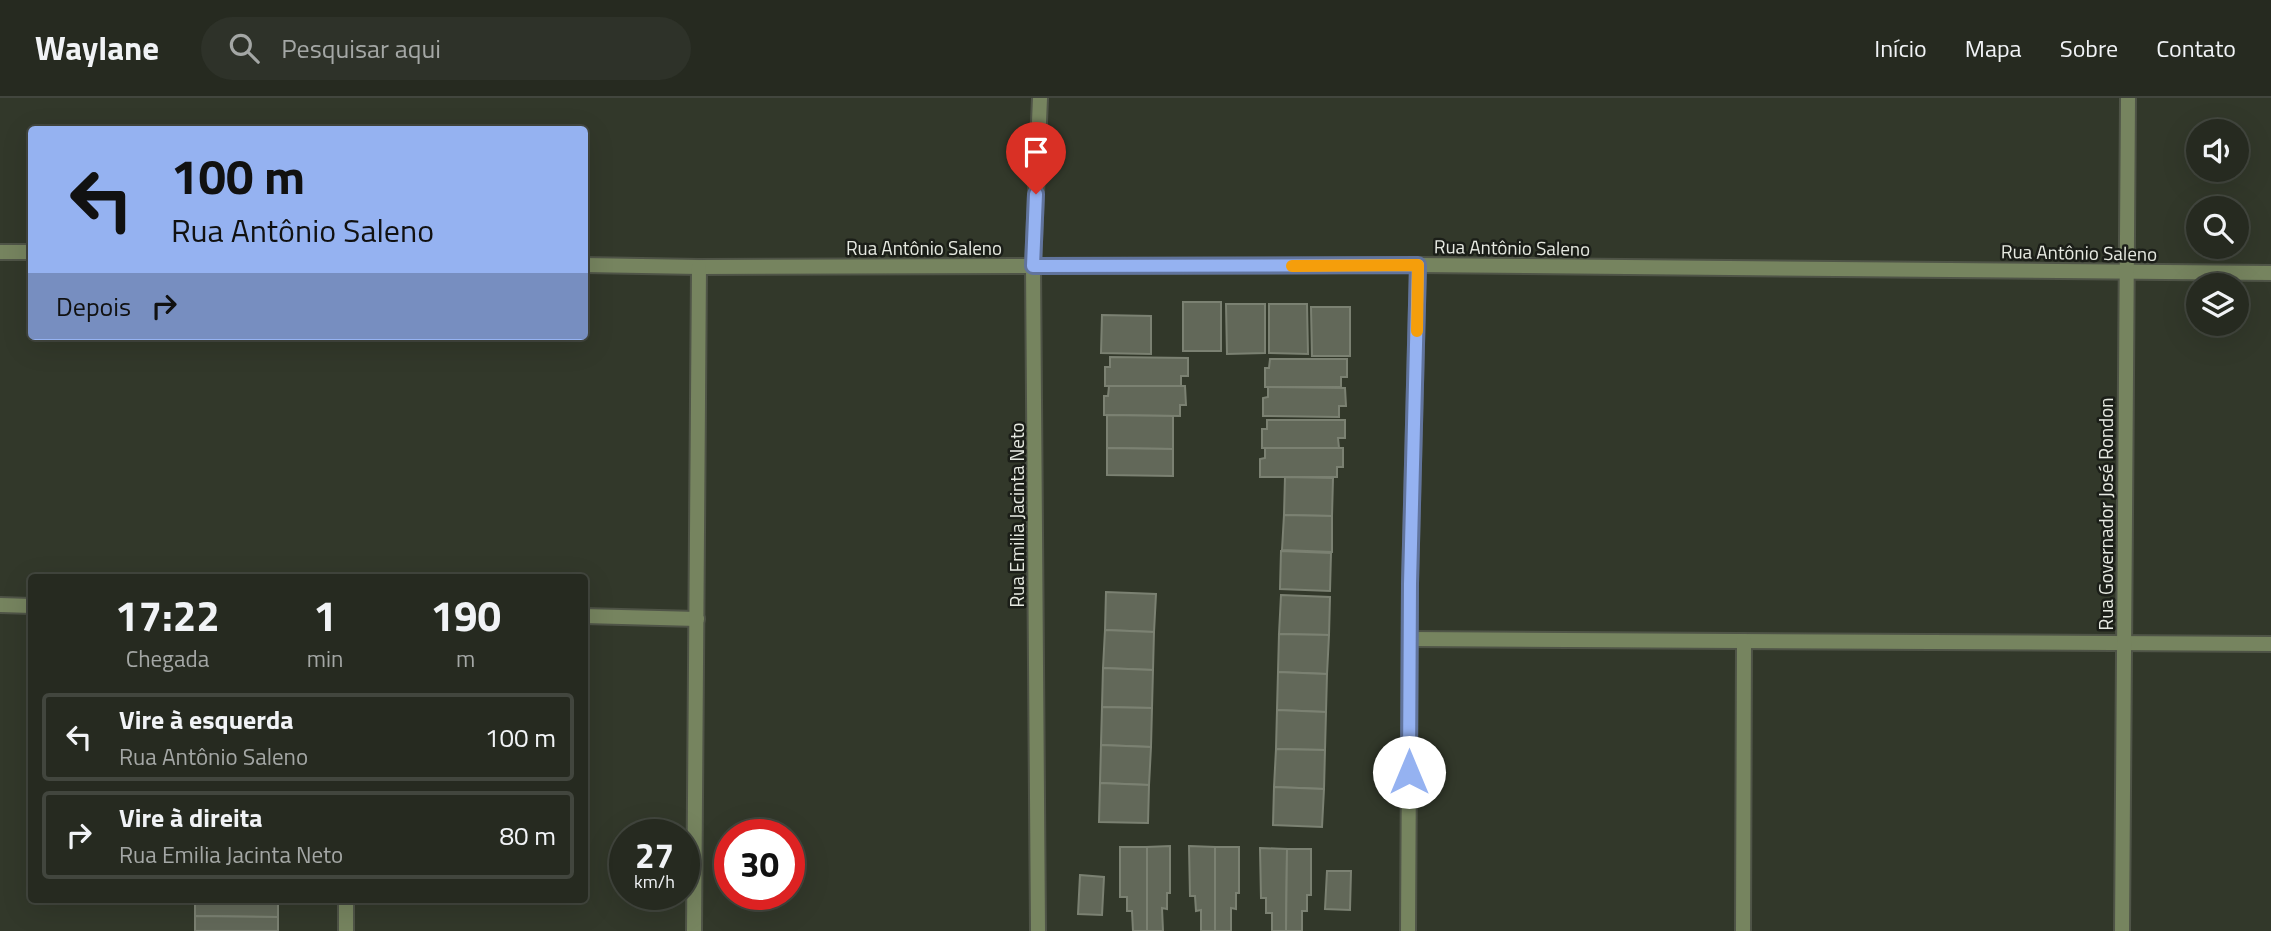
<!DOCTYPE html>
<html lang="pt">
<head>
<meta charset="utf-8">
<style>
  body { margin:0; font-family:"Titillium Web",sans-serif; background:#2e3229; color:#f1f3f6; height:100vh; display:flex; flex-direction:column; font-size:26px; white-space:nowrap }
  * { box-sizing:border-box; margin:0 }
  p { font-size:23px; color:#a4a7a5 }
  .icon { flex:none; width:38px; height:38px; fill:none; stroke:currentColor; stroke-width:2; stroke-linecap:round; stroke-linejoin:round }
  .map { position:relative; flex:1; overflow:hidden }
  .side { position:absolute; left:28px; top:476px; width:560px; height:329px; display:flex; flex-direction:column; background:#262a20; border-radius:7px; box-shadow:0 7px 28px #0002,0 0 0 2px #42463e }
  .side>* { flex:none }
  .banner { position:absolute; left:28px; top:28px; width:560px; height:214px; border-radius:7px; box-shadow:0 7px 28px #0002,0 0 0 2px #42463e; background:#95b2f1; color:#111; overflow:hidden }
  .fabs { position:absolute; left:2186px; top:21px; display:grid; gap:14px }
  .fabs a { display:grid; place-items:center; width:63px; height:63px; border-radius:50%; background:#262a20; box-shadow:0 7px 28px #0002,0 0 0 2px #42463e; font-size:35px }
  .speed { position:absolute; left:609px; top:721px; display:flex; gap:14px; font-size:35px; font-weight:700; text-align:center }
  .speed>* { display:grid; place-content:center; width:91px; height:91px; border-radius:50%; background:#262a20; box-shadow:0 7px 28px #0002,0 0 0 2px #42463e; line-height:1 }
  .speed small { font-size:18px; font-weight:400 }
  .speed .limit { border:10px solid #d22; background:#fff; color:#111 }
  .pin { position:absolute; display:grid; place-items:center; width:60px; height:60px; color:#fff; margin:-72px -30px; border-radius:50% 50% 50% 0; rotate:-45deg; box-shadow:0 0 7px #0007 }
  .pin .icon { rotate:45deg }
  .me { position:absolute; width:77px; margin:-38px; rotate:0deg; stroke-linejoin:round; filter:drop-shadow(0 0 5px #0008) }
  .turn { display:flex; align-items:center; gap:24px; height:147px; padding:0 28px; font-size:32px }
  .turn .icon { width:91px; height:91px; stroke-width:2.5 }
  .turn b { display:block; font-size:49px; line-height:60px }
  .then { display:flex; align-items:center; height:66px; padding:0 28px; background:#0003; gap:14px; font-size:26px }
  .eta { display:flex; justify-content:space-evenly; align-items:center; height:119px; text-align:center }
  .eta b { font-size:42px; font-weight:700; line-height:49px }
  ul { padding:0; list-style:none }
  li { display:flex; align-items:center; gap:21px; height:88px; margin:0 14px 10px; padding:0 14px; border:4px solid #42463e; border-radius:7px }
  li div { flex:1 }
  li b { display:block; font-size:26px }
  li em { font-style:normal }
  header { display:flex; align-items:center; gap:42px; box-sizing:border-box; height:98px; padding:0 35px; background:#262a20; border-bottom:2px solid #42463e }
  header strong { font-size:33px }
  nav { display:flex; gap:38px; margin-inline-start:auto; font-size:24px }
  .search { width:490px; height:63px; background:#2e3229; display:flex; align-items:center; gap:18px; box-sizing:border-box; padding:0 24px; border-radius:38px; color:#a4a7a5; font-size:26px }
  .map>svg:first-child { display:block }
</style>
</head>
<body>
<header>
<strong>Waylane</strong>
<div class="search"><svg class="icon" aria-label="search" viewBox="0 0 24 24"><circle cx="10" cy="10" r="6"/><path d="M15 15l6 6"/></svg>Pesquisar aqui</div>
<nav><a>Início</a><a>Mapa</a><a>Sobre</a><a>Contato</a></nav>
</header>
<div class="map">
<svg width="2271" height="833" viewBox="0 0 2271 833">
  <rect width="100%" height="100%" fill="#32382a"/>
  <g fill="#626859" stroke="#7b8172" stroke-width="2">
    <rect x="1183" y="204" width="38" height="49"/>
    <polygon points="1226,206 1265,206 1265,255 1227,256"/>
    <polygon points="1269,206 1307,206 1308,256 1269,255"/>
    <polygon points="1311,209 1350,209 1350,258 1312,258"/>
    <polygon points="1102,217 1151,218 1151,256 1101,255"/>
    <polygon points="1110,259 1188,260 1188,278 1181,278 1181,288 1105,288 1105,269 1110,269"/>
    <polygon points="1270,261 1347,261 1347,279 1341,279 1341,289 1265,289 1265,270 1269,270"/>
    <polygon points="1109,288 1185,288 1186,307 1180,307 1180,318 1104,317 1104,298 1108,298"/>
    <polygon points="1268,289 1345,290 1346,308 1339,308 1339,319 1263,318 1263,300 1268,299"/>
    <polygon points="1107,317 1173,318 1173,351 1107,350"/>
    <polygon points="1267,322 1345,322 1345,340 1338,340 1339,350 1262,350 1262,331 1267,331"/>
    <polygon points="1107,350 1173,351 1173,378 1107,377"/>
    <polygon points="1265,350 1343,350 1343,369 1337,369 1337,379 1260,379 1260,361 1265,360"/>
    <polygon points="1285,379 1333,380 1332,418 1284,417"/>
    <polygon points="1284,417 1332,418 1332,454 1282,452"/>
    <polygon points="1281,453 1331,455 1330,493 1280,491"/>
    <polygon points="1106,494 1156,496 1154,534 1105,532"/>
    <polygon points="1281,497 1330,499 1329,537 1279,536"/>
    <polygon points="1105,532 1154,534 1153,572 1103,570"/>
    <polygon points="1279,536 1329,537 1327,576 1278,574"/>
    <polygon points="1103,570 1153,572 1152,610 1102,609"/>
    <polygon points="1278,574 1327,576 1326,614 1277,612"/>
    <polygon points="1102,609 1152,610 1151,649 1101,647"/>
    <polygon points="1277,612 1326,614 1325,652 1276,651"/>
    <polygon points="1101,647 1151,649 1149,687 1100,685"/>
    <polygon points="1276,651 1325,652 1324,691 1274,689"/>
    <polygon points="1100,685 1149,687 1148,725 1099,724"/>
    <polygon points="1274,689 1324,691 1322,729 1273,727"/>
    <polygon points="1170,748 1170,795 1167,795 1167,811 1162,810 1163,833 1147,833 1147,749"/>
    <polygon points="1189,748 1215,749 1215,833 1201,833 1201,812 1196,813 1195,798 1190,798"/>
    <polygon points="1120,749 1147,749 1147,833 1133,833 1132,813 1127,813 1127,799 1120,799"/>
    <polygon points="1215,749 1239,749 1239,795 1236,795 1236,811 1231,810 1231,833 1215,833"/>
    <polygon points="1260,750 1287,751 1286,833 1272,833 1272,815 1266,815 1266,800 1261,800"/>
    <polygon points="1287,751 1311,751 1311,797 1307,797 1307,813 1302,813 1302,833 1286,833"/>
    <polygon points="1327,773 1351,773 1350,812 1325,811"/>
    <polygon points="1080,777 1104,779 1102,817 1078,816"/>
    <polygon points="195,802 278,802 278,819 195,818"/>
    <polygon points="195,818 278,819 278,833 195,833"/>
  </g>
  <g fill="none" stroke-linecap="round" stroke-linejoin="round">
    <g stroke="#4f5447" stroke-width="18">
      <g id="minor">
        <polyline points="0,154 32,154"/>
        <polyline points="584,167 699,169 1418,167 2271,175"/>
        <polyline points="0,507 32,508"/>
        <polyline points="584,518 697,521"/>
        <polyline points="1410,541 2271,546"/>
        <polyline points="346,802 346,833"/>
        <polyline points="694,833 699,169"/>
        <polyline points="1038,833 1033,168 1040,0"/>
        <polyline points="1408,833 1410,486 1418,167"/>
        <polyline points="1743,833 1744,543"/>
        <polyline points="2122,833 2128,0"/>
      </g>
    </g>
    <use href="#minor" stroke="#76845f" stroke-width="14"/>
  </g>
  <g fill="none" stroke-linecap="round" stroke-linejoin="round">
    <g stroke="#61749d" stroke-width="18">
      <polyline id="route" points="1036,96 1033,168 1418,167 1410,486 1409,674"/>
    </g>
    <use href="#route" stroke="#95b2f1" stroke-width="12"/>
    <polyline stroke="#f59e0b" stroke-width="12" points="1292,168 1418,167 1417,233"/>
  </g>
  <g text-anchor="middle" dominant-baseline="central" stroke-width="5" stroke-linejoin="round" paint-order="stroke">
    <g font-size="19" fill="#e6e9e1" stroke="#1b1e18">
      <text x="924" y="149">Rua Antônio Saleno</text>
      <text transform="translate(1512 149) rotate(1)">Rua Antônio Saleno</text>
      <text transform="translate(2079 154) rotate(1)">Rua Antônio Saleno</text>
      <text transform="translate(2105 416) rotate(-90)">Rua Governador José Rondon</text>
      <text transform="translate(1016 417) rotate(-90)">Rua Emilia Jacinta Neto</text>
    </g>
  </g>
</svg>
<div class="fabs">
<a><svg class="icon" aria-label="sound" viewBox="0 0 24 24"><path d="M4 9h4l5-4v14l-5-4H4zM17 9q2 3 0 6"/></svg></a>
<a><svg class="icon" aria-label="search" viewBox="0 0 24 24"><circle cx="10" cy="10" r="6"/><path d="M15 15l6 6"/></svg></a>
<a><svg class="icon" aria-label="layers" viewBox="0 0 24 24"><path d="M12 4l9 5-9 5-9-5zM3 14l9 5 9-5"/></svg></a>
</div>
<div class="speed"><div>27<small>km/h</small></div><div class="limit">30</div></div>
<div class="pin" style="left:1036px;top:96px;background:#d93025"><svg class="icon" aria-label="arrive" viewBox="0 0 24 24"><path d="M6 21V4h12l-3 4 3 4H6"/></svg></div>
<svg class="me" style="left:1409px;top:674px" viewBox="-20 -20 40 40"><circle r="19" fill="#fff"/><path d="M0-13L10 11 0 6-10 11z" fill="#95b2f1"/></svg>
<div class="banner">
<div class="turn"><svg class="icon" aria-label="left" viewBox="0 0 24 24"><path d="M17 20v-9H6M10 6l-5 5 5 5"/></svg><div><b>100 m</b>Rua Antônio Saleno</div></div>
<div class="then">Depois<svg class="icon" aria-label="right" viewBox="0 0 24 24"><path d="M7 20v-9h11M14 6l5 5-5 5"/></svg></div>
</div>
<section class="side">
<div class="eta">
<div><b>17:22</b><p>Chegada</p></div>
<div><b>1</b><p>min</p></div>
<div><b>190</b><p>m</p></div>
</div>
<ul>
<li><svg class="icon" aria-label="left" viewBox="0 0 24 24"><path d="M17 20v-9H6M10 6l-5 5 5 5"/></svg><div><b>Vire à esquerda</b><p>Rua Antônio Saleno</p></div><em>100 m</em></li>
<li><svg class="icon" aria-label="right" viewBox="0 0 24 24"><path d="M7 20v-9h11M14 6l5 5-5 5"/></svg><div><b>Vire à direita</b><p>Rua Emilia Jacinta Neto</p></div><em>80 m</em></li>
</ul>
</section>
</div>
</body>
</html>
